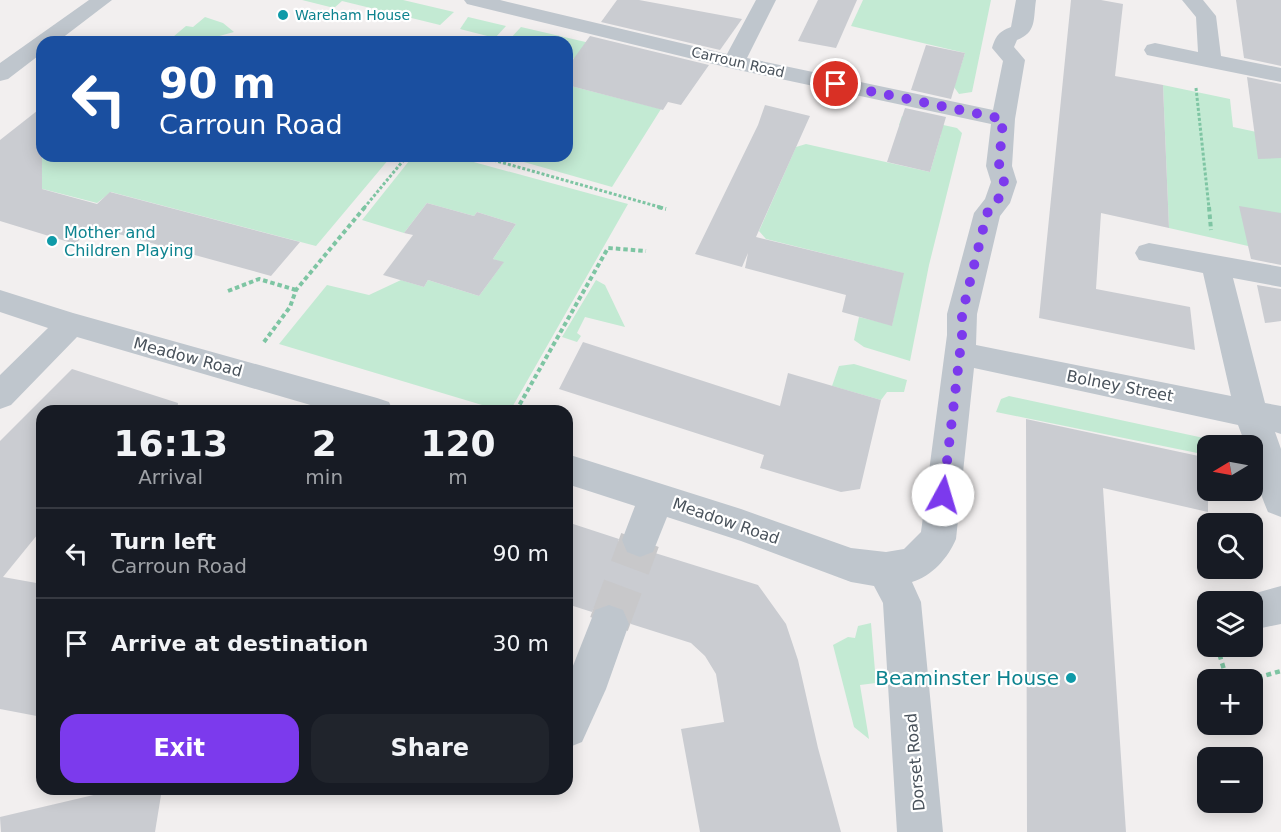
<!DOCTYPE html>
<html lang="en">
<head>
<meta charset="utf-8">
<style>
  body { margin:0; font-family:"DejaVu Sans",sans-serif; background:#20242c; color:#f1f3f6; height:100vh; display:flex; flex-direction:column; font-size:22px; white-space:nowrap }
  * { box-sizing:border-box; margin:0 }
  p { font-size:20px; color:#9ea1a6 }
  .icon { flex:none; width:33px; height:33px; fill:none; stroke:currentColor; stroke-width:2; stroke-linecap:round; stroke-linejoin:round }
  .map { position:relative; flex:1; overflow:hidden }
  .drawer { position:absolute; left:36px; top:405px; width:537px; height:390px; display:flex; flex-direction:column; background:#171b24; border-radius:18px; box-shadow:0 3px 15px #0003 }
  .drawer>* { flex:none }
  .hud { position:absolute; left:36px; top:36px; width:537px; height:126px; border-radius:18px; box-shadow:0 3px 15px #0003; background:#1a4fa0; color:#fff; overflow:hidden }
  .needle { width:39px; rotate:260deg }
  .tools { position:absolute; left:1197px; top:435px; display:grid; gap:12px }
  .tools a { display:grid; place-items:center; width:66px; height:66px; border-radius:12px; background:#171b24; box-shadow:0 3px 15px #0003; font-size:30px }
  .pin { position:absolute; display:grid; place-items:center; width:51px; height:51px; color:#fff; margin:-26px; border:3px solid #fff; border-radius:50%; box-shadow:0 2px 6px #0007 }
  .me { position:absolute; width:66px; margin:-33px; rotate:6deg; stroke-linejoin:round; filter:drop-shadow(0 0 4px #0008) }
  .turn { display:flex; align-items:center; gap:21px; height:126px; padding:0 24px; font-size:27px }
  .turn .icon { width:78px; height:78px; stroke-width:2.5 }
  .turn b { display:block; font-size:42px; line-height:51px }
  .eta { display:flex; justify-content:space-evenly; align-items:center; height:102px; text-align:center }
  .eta b { font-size:36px; font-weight:600; line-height:42px }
  .action { display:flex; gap:12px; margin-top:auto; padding:12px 24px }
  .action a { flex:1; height:69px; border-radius:18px; background:#7c3aed; color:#fff; font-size:24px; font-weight:600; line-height:69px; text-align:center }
  .action a+a { background:#20242c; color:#f1f3f6 }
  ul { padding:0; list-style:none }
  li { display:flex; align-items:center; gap:18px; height:90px; padding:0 24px; border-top:2px solid #363941 }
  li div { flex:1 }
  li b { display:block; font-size:22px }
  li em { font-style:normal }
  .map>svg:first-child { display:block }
</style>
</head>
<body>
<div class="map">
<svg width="1281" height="832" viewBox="0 0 1281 832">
  <rect width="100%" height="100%" fill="#f2efef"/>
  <g fill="#c3ead3">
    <polygon points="302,0 403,0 454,12 440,25 342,1 334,8"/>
    <polygon points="863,0 991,0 972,92 959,94 954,87 965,53 851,26"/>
    <polygon points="205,17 223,23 234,32 212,38 212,42 167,42 186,26 193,27"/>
    <polygon points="468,17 506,26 495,38 460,29"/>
    <polygon points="521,27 689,66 677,84 567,57 567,42 507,42"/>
    <polygon points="567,85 661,109 612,187 503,156 567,156"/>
    <polygon points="1163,85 1230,99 1233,127 1281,137 1281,213 1248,246 1169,228"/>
    <polygon points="902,116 957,128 962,133 929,265 910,361 864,347 854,340 859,317 892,325 903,273 766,239 759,231 796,147 806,144 930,172 941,134 899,125"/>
    <polygon points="42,156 376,156 389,159 316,246 111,192 97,203 0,178 0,171"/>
    <polygon points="413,156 461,156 470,161 628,204 510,411 502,411 279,344 327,285 369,295 401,280 424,287 428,280 479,296 503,263 493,259 516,224 477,212 474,216 427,203 404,233 362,220"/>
    <polygon points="596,280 605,285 625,327 585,317 577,333 581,336 577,342 562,337"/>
    <polygon points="854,364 907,380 904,392 887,392 881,400 832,386 839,366"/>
    <polygon points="1009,396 1227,443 1228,445 1208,446 1207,455 996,412 1001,399"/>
    <polygon points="871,623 876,683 860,685 869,739 854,727 833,645 848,637 855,638 858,626"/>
  </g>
  <g fill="#caccd1">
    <polygon points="617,0 639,0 742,19 720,50 601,22"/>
    <polygon points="818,0 857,0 836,48 798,41"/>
    <polygon points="1071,0 1101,0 1123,4 1115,76 1163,85 1169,228 1101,213 1096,289 1190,307 1195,350 1039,318"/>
    <polygon points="1236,0 1281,0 1281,66 1244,58"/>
    <polygon points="590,36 709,65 681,105 668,102 663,110 567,85 567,68"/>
    <polygon points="926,45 965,53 951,99 911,90"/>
    <polygon points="1247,77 1281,84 1281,158 1258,159"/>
    <polygon points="765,105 810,116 756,237 904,273 892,326 842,312 846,295 745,268 748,253 742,267 695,254 758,125"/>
    <polygon points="42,107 42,189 97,204 110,192 300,242 271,276 93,227 75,244 0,221 0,140"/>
    <polygon points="905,108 946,117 930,172 887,162"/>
    <polygon points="427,203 474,216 477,212 516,224 493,259 504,262 479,296 428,280 424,287 383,275 413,235 404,233"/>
    <polygon points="1239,206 1281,213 1281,265 1251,259"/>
    <polygon points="1257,285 1281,289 1281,321 1265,323"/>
    <polygon points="583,342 780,406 788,373 881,400 860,489 841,492 760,468 764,455 559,389"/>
    <polygon points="72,369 178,403 177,411 42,411 42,529 3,577 42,584 42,717 0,709 0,441"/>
    <polygon points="1026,419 1208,458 1208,512 1103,488 1126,832 1027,832"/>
    <polygon points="567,522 619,539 618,542 625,553 639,559 655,553 758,585 786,624 798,660 818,748 841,832 700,832 681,729 724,722 716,674 705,656 691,643 631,624 624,608 608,603 594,608 592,612 567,604"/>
    <polygon points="119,789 162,789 155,832 1,832 0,817"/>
  </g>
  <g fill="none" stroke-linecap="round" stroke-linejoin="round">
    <polyline stroke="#c8c8ca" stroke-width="40" stroke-dasharray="40 20" stroke-linecap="butt" points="609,624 640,540"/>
    <g stroke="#7ec5a3" stroke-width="3" stroke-dasharray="3 2" stroke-linecap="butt">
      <polyline points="1196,88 1209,208"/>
      <polyline points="479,156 663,208"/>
      <polyline points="364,208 407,156"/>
    </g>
    <g stroke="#7ec5a3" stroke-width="4" stroke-dasharray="4.5 3" stroke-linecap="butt">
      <polyline points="658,207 666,209"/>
      <polyline points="1209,207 1211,230"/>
      <polyline points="228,291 259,279 296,290"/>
      <polyline points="264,342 290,307 296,290 365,207"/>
      <polyline points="516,411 608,248 646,251"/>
    </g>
    <g stroke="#7ec5a3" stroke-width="4.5" stroke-dasharray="5 4" stroke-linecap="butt">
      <polyline points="1217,646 1225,673 1233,680"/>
      <polyline points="1249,680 1281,671"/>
    </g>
    <g fill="#bfc6cd" fill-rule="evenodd">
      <polygon points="89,0 112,0 57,42 42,42 42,53 8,79 0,81 0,63"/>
      <path d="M464,0H500L727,54L756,0H776L747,58L993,110L1003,61L992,48C996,36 998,32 1011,27L1016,0H1036C1033,20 1037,32 1017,40L1014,47L1025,60L1015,119L1012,166L1017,182L1010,203L1000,216L977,314L976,345L1231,396L1203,273L1139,260L1135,253L1139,246L1149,243L1281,267V287L1233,278L1265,403L1281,406V434L1275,432L1281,449V517L1268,512C1259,491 1252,469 1252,446H1246L1238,425L974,368L956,539C948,558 932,576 912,582L921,602L943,832H897L883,603L874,586L851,582L741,541L667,517L653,552L640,557L627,552L622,540L635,506L567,484V454L741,509L851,548L886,552L904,549L921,532L947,335V314L974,213L985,199L991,182L986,166L991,124L734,69L467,4Z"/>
      <polygon points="1182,0 1203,0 1216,16 1221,56 1281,68 1281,82 1147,55 1144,50 1147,45 1155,43 1198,52 1196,17"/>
      <polygon points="0,290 73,313 377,398 389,402 393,411 331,411 77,337 11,405 0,409 0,375 48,328 0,312"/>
      <polygon points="1281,586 1281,624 1252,630 1252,602 1237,602 1238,598"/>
      <polygon points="609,605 623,610 629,624 606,689 582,742 567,748 567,681 595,610"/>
    </g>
  </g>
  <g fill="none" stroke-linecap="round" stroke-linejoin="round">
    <polyline stroke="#7c3aed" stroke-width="10" stroke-dasharray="0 18" points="836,84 1003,119 999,166 1004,182 997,203 987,213 962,314 962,335 943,495"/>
  </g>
  <g fill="#0f9aa8" stroke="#fff" stroke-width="2">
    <circle cx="283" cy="15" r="6"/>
    <circle cx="52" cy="241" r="6"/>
    <circle cx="1071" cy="678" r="6"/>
  </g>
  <g text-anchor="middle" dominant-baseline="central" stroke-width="4.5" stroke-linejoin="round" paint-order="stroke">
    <g font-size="14" fill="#0d838f" stroke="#fff" text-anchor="start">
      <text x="295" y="15">Wareham House</text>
    </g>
    <g font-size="14" fill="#49525b" stroke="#fff">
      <text transform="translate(738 62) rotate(13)">Carroun Road</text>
    </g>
    <g font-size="16" fill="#0d838f" stroke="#fff" text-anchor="start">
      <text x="64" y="232">Mother and<tspan x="64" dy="18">Children Playing</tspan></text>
    </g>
    <g font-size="16" fill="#49525b" stroke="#fff">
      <text transform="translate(188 357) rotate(15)">Meadow Road</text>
      <text transform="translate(1120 386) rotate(11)">Bolney Street</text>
      <text transform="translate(726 521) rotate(19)">Meadow Road</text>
      <text transform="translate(915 762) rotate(-95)">Dorset Road</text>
    </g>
    <g font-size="20" fill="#0d838f" stroke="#fff" text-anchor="end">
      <text x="1059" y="678">Beaminster House</text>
    </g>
  </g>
</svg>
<div class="tools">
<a><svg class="needle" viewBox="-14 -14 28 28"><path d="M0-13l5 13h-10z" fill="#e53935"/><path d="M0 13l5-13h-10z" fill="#9ea1a6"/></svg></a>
<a><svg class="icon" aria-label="search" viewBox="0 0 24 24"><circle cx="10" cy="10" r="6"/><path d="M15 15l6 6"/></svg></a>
<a><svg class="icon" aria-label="layers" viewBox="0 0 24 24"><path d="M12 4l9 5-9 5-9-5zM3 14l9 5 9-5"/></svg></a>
<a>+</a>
<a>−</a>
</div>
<div class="pin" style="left:836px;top:84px;background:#d93025"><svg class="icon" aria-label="arrive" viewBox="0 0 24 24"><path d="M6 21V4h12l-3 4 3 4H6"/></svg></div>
<svg class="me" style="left:943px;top:495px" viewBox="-20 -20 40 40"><circle r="19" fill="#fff"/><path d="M0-13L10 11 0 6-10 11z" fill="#7c3aed"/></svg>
<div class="hud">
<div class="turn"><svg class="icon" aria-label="left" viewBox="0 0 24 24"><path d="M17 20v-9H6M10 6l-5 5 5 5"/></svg><div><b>90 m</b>Carroun Road</div></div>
</div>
<section class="drawer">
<div class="eta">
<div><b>16:13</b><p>Arrival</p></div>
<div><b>2</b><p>min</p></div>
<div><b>120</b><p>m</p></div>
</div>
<ul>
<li><svg class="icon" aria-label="left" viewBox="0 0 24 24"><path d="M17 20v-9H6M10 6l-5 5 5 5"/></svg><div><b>Turn left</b><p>Carroun Road</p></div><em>90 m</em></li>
<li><svg class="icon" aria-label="arrive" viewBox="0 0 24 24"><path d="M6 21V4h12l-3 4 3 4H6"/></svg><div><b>Arrive at destination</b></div><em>30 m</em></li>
</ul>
<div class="action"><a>Exit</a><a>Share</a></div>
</section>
</div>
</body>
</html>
